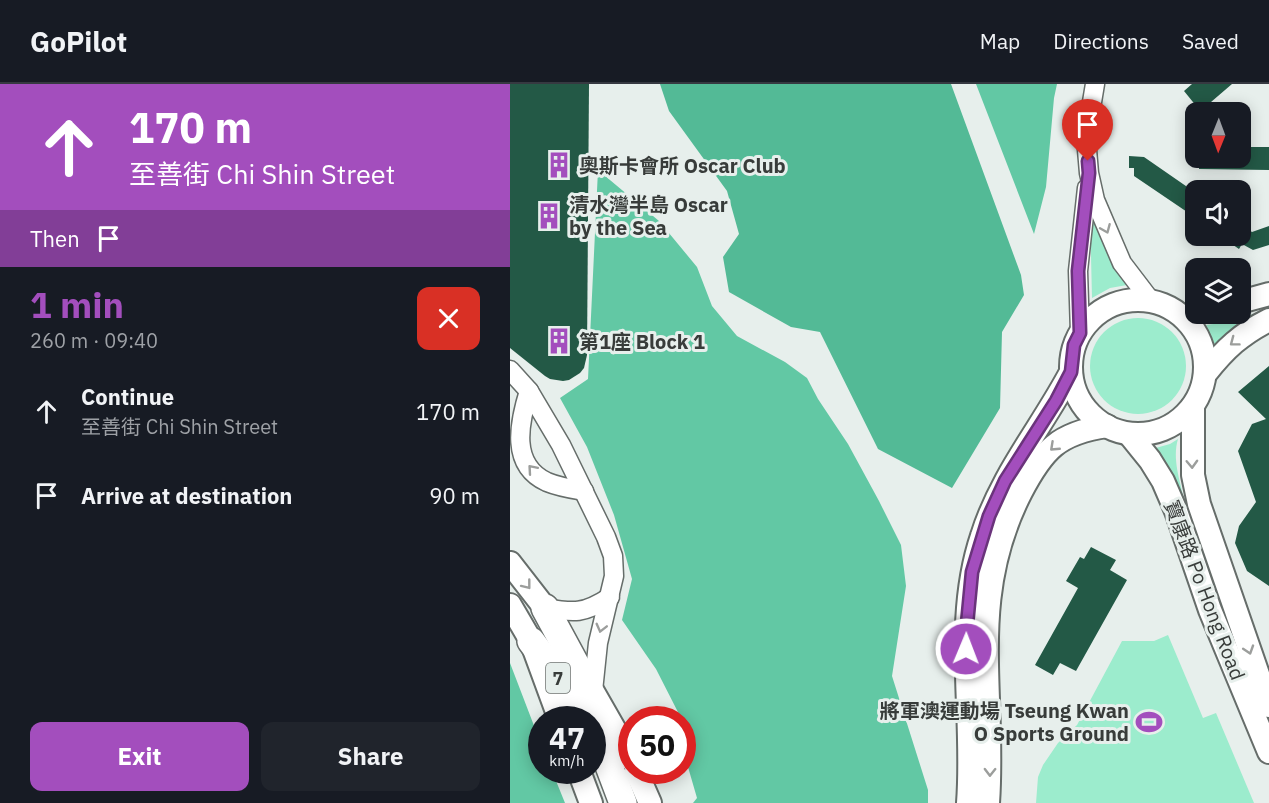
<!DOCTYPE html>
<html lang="en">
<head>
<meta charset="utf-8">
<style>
  body { margin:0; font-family:"IBM Plex Sans","Noto Sans TC",sans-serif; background:#20242c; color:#f1f3f6; height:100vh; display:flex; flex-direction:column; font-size:22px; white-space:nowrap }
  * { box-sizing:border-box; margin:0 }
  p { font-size:20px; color:#9ea1a6 }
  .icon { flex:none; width:33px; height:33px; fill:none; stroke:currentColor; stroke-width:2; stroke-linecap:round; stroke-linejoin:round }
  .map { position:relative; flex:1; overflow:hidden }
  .details { display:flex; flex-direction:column; background:#171b24; width:510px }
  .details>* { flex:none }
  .banner { background:#a34ebd; color:#fff; overflow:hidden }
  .needle { width:39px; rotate:181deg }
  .fabs { position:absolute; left:675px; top:18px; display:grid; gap:12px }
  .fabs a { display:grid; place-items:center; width:66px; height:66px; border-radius:12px; background:#171b24; box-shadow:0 3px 15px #0003; font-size:30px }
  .speed { position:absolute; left:18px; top:622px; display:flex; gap:12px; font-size:30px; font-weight:700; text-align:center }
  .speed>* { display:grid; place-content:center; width:78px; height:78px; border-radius:50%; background:#171b24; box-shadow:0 3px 15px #0003; line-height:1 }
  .speed small { font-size:15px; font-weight:400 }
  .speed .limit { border:9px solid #d22; background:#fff; color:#111 }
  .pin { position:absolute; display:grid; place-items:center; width:51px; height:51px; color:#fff; margin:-62px -26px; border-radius:50% 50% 50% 0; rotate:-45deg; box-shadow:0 0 6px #0007 }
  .pin .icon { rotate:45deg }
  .me { position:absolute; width:66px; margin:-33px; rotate:1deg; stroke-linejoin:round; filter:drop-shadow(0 0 4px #0008) }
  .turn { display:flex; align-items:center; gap:21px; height:126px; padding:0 30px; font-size:27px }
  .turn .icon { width:78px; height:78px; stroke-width:2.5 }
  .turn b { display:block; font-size:42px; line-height:51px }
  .then { display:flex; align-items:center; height:57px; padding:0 30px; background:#0003; gap:12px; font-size:22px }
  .round { display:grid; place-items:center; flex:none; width:63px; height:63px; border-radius:12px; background:#20242c }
  .overview { display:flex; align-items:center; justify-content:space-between; height:102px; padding:0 30px }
  h1 { font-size:36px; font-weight:700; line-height:45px; color:#a34ebd }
  .action { display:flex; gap:12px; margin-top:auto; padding:12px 30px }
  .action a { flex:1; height:69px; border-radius:12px; background:#a34ebd; color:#fff; font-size:24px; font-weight:700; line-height:69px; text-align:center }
  .action a+a { background:#20242c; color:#f1f3f6 }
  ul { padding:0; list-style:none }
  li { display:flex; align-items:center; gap:18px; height:84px; padding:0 30px }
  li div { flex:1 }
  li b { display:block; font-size:22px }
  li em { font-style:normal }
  header { display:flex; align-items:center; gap:36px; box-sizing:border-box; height:84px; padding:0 30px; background:#171b24; border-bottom:2px solid #363941 }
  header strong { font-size:28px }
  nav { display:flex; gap:33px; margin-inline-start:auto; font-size:21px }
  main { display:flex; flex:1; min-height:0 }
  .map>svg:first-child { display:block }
</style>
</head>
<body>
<header>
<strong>GoPilot</strong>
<nav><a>Map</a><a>Directions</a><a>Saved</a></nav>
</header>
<main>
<section class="details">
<div class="banner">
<div class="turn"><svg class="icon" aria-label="ahead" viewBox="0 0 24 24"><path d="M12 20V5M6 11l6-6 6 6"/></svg><div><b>170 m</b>至善街 Chi Shin Street</div></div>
<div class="then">Then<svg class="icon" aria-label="arrive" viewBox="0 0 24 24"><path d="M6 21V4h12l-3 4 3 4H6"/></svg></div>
</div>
<div class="overview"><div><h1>1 min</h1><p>260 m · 09:40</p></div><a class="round" style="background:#d93025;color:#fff"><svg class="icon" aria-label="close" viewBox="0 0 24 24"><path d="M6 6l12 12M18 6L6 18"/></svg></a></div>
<ul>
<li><svg class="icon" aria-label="ahead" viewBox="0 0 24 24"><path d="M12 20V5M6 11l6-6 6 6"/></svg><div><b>Continue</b><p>至善街 Chi Shin Street</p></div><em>170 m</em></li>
<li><svg class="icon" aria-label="arrive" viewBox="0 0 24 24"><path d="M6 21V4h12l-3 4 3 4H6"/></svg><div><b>Arrive at destination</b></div><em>90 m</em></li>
</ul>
<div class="action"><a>Exit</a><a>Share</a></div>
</section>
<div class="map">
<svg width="759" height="719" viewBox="0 0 759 719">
  <rect width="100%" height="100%" fill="#e7efec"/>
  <g fill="#9ceccd">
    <polygon points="580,130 584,130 595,163 617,201 600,204 582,214"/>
    <polygon points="759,224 759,229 706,263 696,241 725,237"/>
    <circle cx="628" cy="282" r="48"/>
    <path d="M668,355C662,375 670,396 674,416L671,418L642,365L660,360Z"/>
    <polygon points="658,551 693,634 706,629 744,719 526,719 528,693 533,681 548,659 567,641 612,557 644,557"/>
  </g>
  <g fill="#62c8a4">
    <polygon points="466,0 547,0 544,14 536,103 524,150"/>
    <polygon points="88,86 149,137 187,183 202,222 227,252 275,278 297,294 308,315 338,360 369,417 391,461 396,502 382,592 418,706 418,719 183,719 187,714 178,683 172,636 146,585 112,536 122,495 104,431 77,363 50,314 78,295"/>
    <polygon points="0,579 31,660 32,687 42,687 55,719 0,719"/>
  </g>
  <polygon fill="#53ba96" points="150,0 441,0 511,191 514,211 492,248 490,324 442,404 368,365 310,248 281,243 219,208 213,173 229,150 217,107 159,27"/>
  <g fill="#235946">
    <polygon points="0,0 79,0 77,271 74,284 70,289 59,296 53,297 40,295 35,292 0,264"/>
    <polygon points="682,0 722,0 694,24 691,20 687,23 674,7"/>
    <polygon points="730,63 759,63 759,86 689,85 689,74 730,74"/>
    <polygon points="619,72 634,73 686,109 686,134 624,92 624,84 619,84"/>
    <polygon points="730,140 742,148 759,142 759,161 743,166 732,160 729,165 710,152 730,152"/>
    <polygon points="759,282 759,502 737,487 725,459 729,442 746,418 728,367 742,340 756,335 728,308"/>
    <polygon points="581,463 606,476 600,486 617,496 566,587 550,579 543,591 525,581 568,504 556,497 570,473 574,475"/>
  </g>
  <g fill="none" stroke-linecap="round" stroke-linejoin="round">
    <g stroke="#666d6a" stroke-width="21">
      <g id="minor">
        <polyline points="585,0 576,54 579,89 585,116 612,179 641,217"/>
        <polyline points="570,249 568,187 577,104"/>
        <polyline points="0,286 19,307 51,361 96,453 103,472 104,492 88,559 83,607"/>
        <path d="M19,307C9,339 0,381 37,398C49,403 62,405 74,407"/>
        <path d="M35,524C64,529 74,530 100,513"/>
      </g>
    </g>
    <g stroke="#666d6a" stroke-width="26">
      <g id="major">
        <circle cx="628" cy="283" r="67"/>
        <polyline points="730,218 759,210"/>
        <path d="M696,289C715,265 731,250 759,236"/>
        <polyline points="683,322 683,391 689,420 759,622"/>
        <polyline points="619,350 640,376 653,397 666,427 700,526 759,668"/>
        <polyline points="0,479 35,524"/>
        <polyline points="0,521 21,557 50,636"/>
        <polyline points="78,599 122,676"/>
        <polyline points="69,687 81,719"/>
        <polyline points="126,687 140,719"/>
        <path d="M458,719C465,630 443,538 472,452C491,391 532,343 561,288"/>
        <path d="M478,719C486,607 456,515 511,408C533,366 548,349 597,342"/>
      </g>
    </g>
    <g stroke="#666d6a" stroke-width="30">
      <g id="highway">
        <polyline points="35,524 68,585 87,650 113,719"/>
        <polyline points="21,557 47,592 69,636"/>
      </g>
    </g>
    <use href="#minor" stroke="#fff" stroke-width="18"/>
    <use href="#major" stroke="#fff" stroke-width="22"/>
    <use href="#highway" stroke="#fff" stroke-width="27"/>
  </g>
  <defs><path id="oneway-chevron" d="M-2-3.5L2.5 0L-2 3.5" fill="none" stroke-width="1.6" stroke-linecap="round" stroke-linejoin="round" transform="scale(1.5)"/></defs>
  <g stroke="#9c9e9c">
    <use href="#oneway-chevron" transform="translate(596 145) rotate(67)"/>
    <use href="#oneway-chevron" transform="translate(724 258) rotate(143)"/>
    <use href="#oneway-chevron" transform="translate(544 363) rotate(137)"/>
    <use href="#oneway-chevron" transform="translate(682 380) rotate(88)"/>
    <use href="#oneway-chevron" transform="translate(22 385) rotate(-131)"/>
    <use href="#oneway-chevron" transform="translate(17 501) rotate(52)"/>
    <use href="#oneway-chevron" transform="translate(91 544) rotate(104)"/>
    <use href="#oneway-chevron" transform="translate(739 566) rotate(72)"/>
    <use href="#oneway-chevron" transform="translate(480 688) rotate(91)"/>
  </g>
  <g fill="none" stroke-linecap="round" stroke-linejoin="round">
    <g stroke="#6a337b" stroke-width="15">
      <polyline id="route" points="456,565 457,540 462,488 479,432 495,397 546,317 561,288 564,261 570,249 568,187 579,89 578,77"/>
    </g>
    <use href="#route" stroke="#a34ebd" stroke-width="10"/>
  </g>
  <defs>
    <g id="building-bare" transform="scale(2.07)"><path d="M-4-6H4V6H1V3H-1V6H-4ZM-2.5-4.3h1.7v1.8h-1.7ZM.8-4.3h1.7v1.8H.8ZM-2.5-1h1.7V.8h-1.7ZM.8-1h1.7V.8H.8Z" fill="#a34ebd" stroke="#e7efec" stroke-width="2.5" paint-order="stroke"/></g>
    <g id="stadium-bare" transform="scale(2.07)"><path d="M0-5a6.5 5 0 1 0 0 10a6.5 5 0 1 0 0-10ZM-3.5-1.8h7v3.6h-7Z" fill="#a34ebd" stroke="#e7efec" stroke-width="2.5" paint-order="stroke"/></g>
  </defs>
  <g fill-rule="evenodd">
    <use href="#building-bare" x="49" y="81"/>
    <use href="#building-bare" x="39" y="132"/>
    <use href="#building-bare" x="49" y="257"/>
    <use href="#stadium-bare" x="639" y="638"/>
  </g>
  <g text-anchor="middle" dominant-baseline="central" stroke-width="6" stroke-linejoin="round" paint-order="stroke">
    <rect fill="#e7efec" stroke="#6c726f" stroke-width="1.5" x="36" y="579" width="24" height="30" rx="4.5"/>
    <g font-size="18" font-weight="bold" fill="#383c3a">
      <text x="48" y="594">7</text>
    </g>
    <g font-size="20" font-weight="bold" fill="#383c3a" stroke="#e7efec" text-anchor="start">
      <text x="69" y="81">奧斯卡會所 Oscar Club</text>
      <text x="59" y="120">清水灣半島 Oscar<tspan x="59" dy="23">by the Sea</tspan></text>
      <text x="69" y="257">第1座 Block 1</text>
      <text x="619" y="626" text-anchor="end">將軍澳運動場 Tseung Kwan<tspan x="619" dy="23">O Sports Ground</tspan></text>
    </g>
    <g font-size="20" fill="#383c3a" stroke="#e7efec">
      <text transform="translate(695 506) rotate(69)">寶康路 Po Hong Road</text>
    </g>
  </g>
</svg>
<div class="fabs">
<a><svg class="needle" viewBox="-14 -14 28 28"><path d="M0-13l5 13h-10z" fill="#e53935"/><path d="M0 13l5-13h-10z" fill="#9ea1a6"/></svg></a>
<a><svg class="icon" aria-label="sound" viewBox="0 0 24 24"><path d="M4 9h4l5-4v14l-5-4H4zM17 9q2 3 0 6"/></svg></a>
<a><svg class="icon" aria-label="layers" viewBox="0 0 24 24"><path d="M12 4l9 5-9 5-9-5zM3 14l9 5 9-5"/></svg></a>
</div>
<div class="speed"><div>47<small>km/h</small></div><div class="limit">50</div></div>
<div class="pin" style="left:578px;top:77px;background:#d93025"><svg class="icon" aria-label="arrive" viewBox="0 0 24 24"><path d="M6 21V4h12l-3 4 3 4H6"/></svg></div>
<svg class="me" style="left:456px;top:565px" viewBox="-20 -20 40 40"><circle r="17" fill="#a34ebd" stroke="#fff" stroke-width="3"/><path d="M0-11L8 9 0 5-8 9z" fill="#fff"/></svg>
</div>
</main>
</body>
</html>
